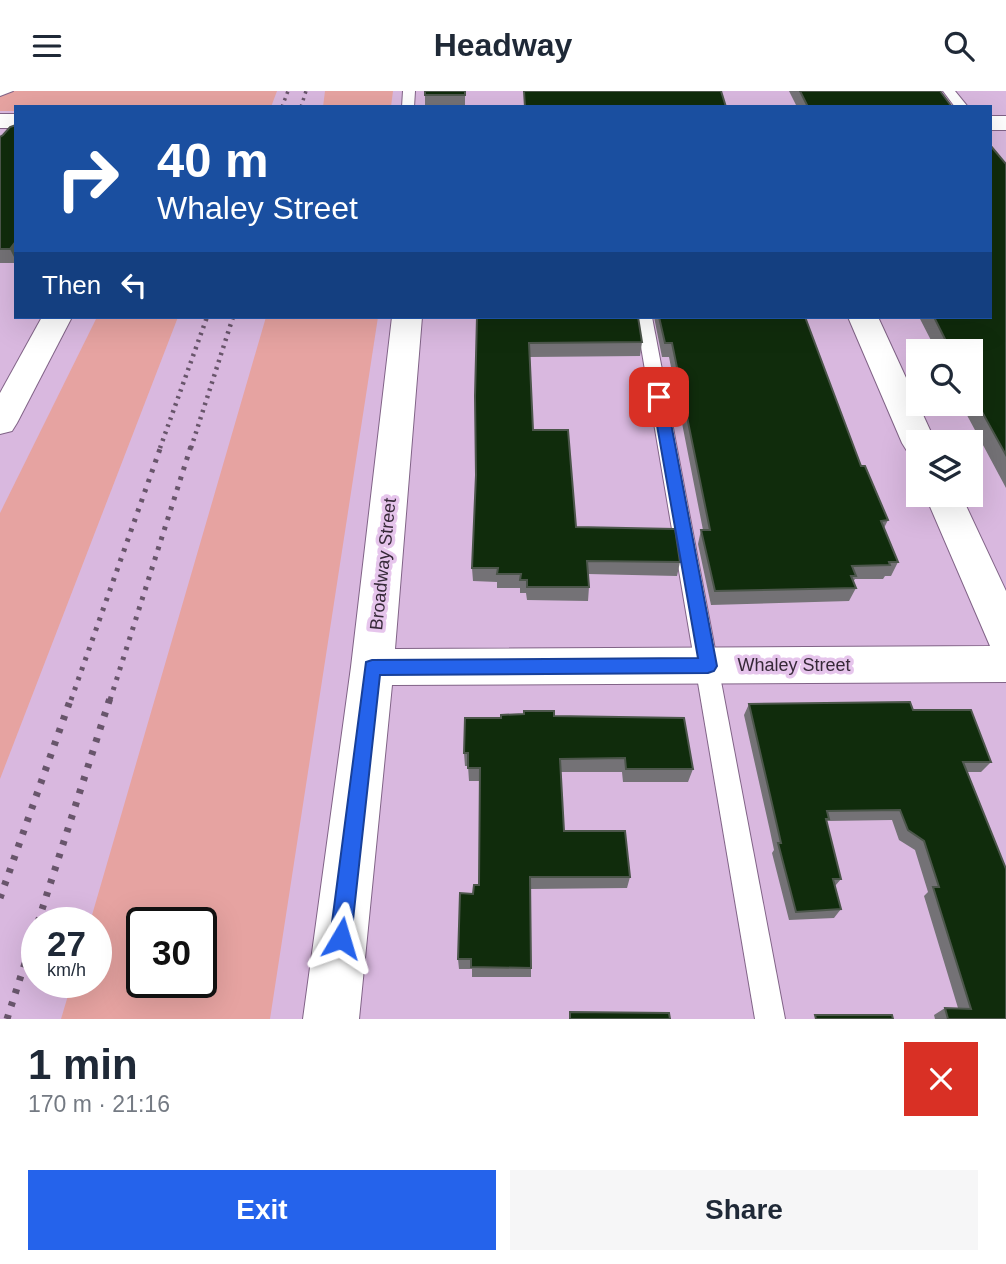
<!DOCTYPE html>
<html lang="en">
<head>
<meta charset="utf-8">
<style>
  body { margin:0; font-family:Arial,sans-serif; background:#f6f6f7; color:#1f2937; height:100vh; display:flex; flex-direction:column; font-size:26px; white-space:nowrap }
  * { box-sizing:border-box; margin:0 }
  p { font-size:23px; color:#747a83 }
  .icon { flex:none; width:38px; height:38px; fill:none; stroke:currentColor; stroke-width:2; stroke-linecap:round; stroke-linejoin:round }
  .map { position:relative; height:928px; overflow:hidden }
  .panel { display:flex; flex-direction:column; background:#fff; flex:1 }
  .panel>* { flex:none }
  .banner { position:absolute; left:14px; top:14px; width:978px; height:214px; border-radius:0px; box-shadow:0 7px 28px #0002; background:#1a4fa0; color:#fff; overflow:hidden }
  .tools { position:absolute; left:906px; top:248px; display:grid; gap:14px }
  .tools a { display:grid; place-items:center; width:77px; height:77px; border-radius:0px; background:#fff; box-shadow:0 7px 28px #0002; font-size:35px }
  .speed { position:absolute; left:21px; top:816px; display:flex; gap:14px; font-size:35px; font-weight:700; text-align:center }
  .speed>* { display:grid; place-content:center; width:91px; height:91px; border-radius:50%; background:#fff; box-shadow:0 7px 28px #0002; line-height:1 }
  .speed small { font-size:18px; font-weight:400 }
  .speed .limit { border:4px solid #111; border-radius:10px; background:#fff; color:#111 }
  .pin { position:absolute; display:grid; place-items:center; width:60px; height:60px; color:#fff; margin:-30px; border-radius:14px; box-shadow:0 4px 10px #0006 }
  .me { position:absolute; width:77px; margin:-38px; rotate:7deg; stroke-linejoin:round; filter:drop-shadow(0 0 5px #0008) }
  .turn { display:flex; align-items:center; gap:24px; height:147px; padding:0 28px; font-size:32px }
  .turn .icon { width:91px; height:91px; stroke-width:2.5 }
  .turn b { display:block; font-size:49px; line-height:60px }
  .then { display:flex; align-items:center; height:66px; padding:0 28px; background:#0003; gap:14px; font-size:26px }
  .round { display:grid; place-items:center; flex:none; width:74px; height:74px; border-radius:0px; background:#f6f6f7 }
  .summary { display:flex; align-items:center; justify-content:space-between; height:119px; padding:0 28px }
  h1 { font-size:42px; font-weight:700; line-height:52px }
  .cta { display:flex; gap:14px; margin-top:auto; padding:14px 28px }
  .cta a { flex:1; height:80px; border-radius:0px; background:#2563eb; color:#fff; font-size:28px; font-weight:700; line-height:80px; text-align:center }
  .cta a+a { background:#f6f6f7; color:#1f2937 }
  header { display:flex; justify-content:space-between; align-items:center; height:91px; padding:0 28px; background:#fff; font-size:32px; font-weight:700 }
  .map>svg:first-child { display:block }
</style>
</head>
<body>
<header><svg class="icon" aria-label="menu" viewBox="0 0 24 24"><path d="M4 6h16M4 12h16M4 18h16"/></svg>Headway<svg class="icon" aria-label="search" viewBox="0 0 24 24"><circle cx="10" cy="10" r="6"/><path d="M15 15l6 6"/></svg></header>
<div class="map">
<svg width="1006" height="928" viewBox="0 0 1006 928">
  <rect width="100%" height="100%" fill="#d9b8df"/>
  <g fill="#e6a3a1" fill-rule="evenodd">
    <polygon points="0,0 277,0 271,16 16,16 16,20 0,20"/>
    <polygon points="325,0 393,0 391,16 323,16"/>
    <polygon points="97,226 178,226 0,688 0,422"/>
    <path d="M266,226H378L270,928H61L72,891H96V831H90ZM201,831V891H142V831Z"/>
  </g>
  <g fill="none" stroke-linecap="round" stroke-linejoin="round">
    <g stroke="#816387" stroke-width="2">
      <g id="lane">
        <polygon points="0,0 13,0 0,5"/>
        <polygon points="403,0 415,0 414,16 402,16"/>
        <polygon points="943,0 955,0 968,16 955,16"/>
        <polygon points="636,226 652,226 785,928 755,928"/>
      </g>
    </g>
    <g stroke="#816387" stroke-width="2">
      <g id="street">
        <rect x="0" y="23" width="16" height="14"/>
        <rect x="990" y="25" width="16" height="14"/>
        <polygon points="42,226 72,226 17,332 12,340 0,343 0,302"/>
        <polygon points="392,226 422,226 395,558 990,555 925,404 961,404 1006,500 1006,591 392,594 359,928 303,928 351,576"/>
        <polygon points="848,226 878,226 936,352 919,352 919,364 907,360 902,352"/>
      </g>
    </g>
    <use href="#lane" fill="#fff" fill-rule="evenodd"/>
    <use href="#street" fill="#fff" fill-rule="evenodd"/>
    <g stroke="#68556b" stroke-width="3.5" stroke-dasharray="2.5 4.5" stroke-linecap="butt">
      <polyline points="282,16 288,0"/>
      <polyline points="301,16 306,0"/>
    </g>
    <g stroke="#68556b" stroke-width="4.5" stroke-dasharray="2.5 5" stroke-linecap="butt">
      <polyline points="160,357 207,226"/>
      <polyline points="191,357 233,226"/>
    </g>
    <g stroke="#68556b" stroke-width="5" stroke-dasharray="3.5 7" stroke-linecap="butt">
      <polyline points="71,609 161,355"/>
      <polyline points="110,609 191,355"/>
    </g>
    <g stroke="#68556b" stroke-width="7" stroke-dasharray="4.5 9" stroke-linecap="butt">
      <polyline points="0,807 71,607"/>
      <polyline points="38,831 110,607"/>
      <polyline points="7,928 37,835"/>
    </g>
  </g>
  <g fill="#747276">
    <polygon points="465,0 465,16 425,16 425,4"/>
    <polygon points="789,0 940,0 952,16 797,16"/>
    <polygon points="16,34 16,172 0,172 0,46"/>
    <polygon points="1005,73 1006,73 1006,397 961,313 971,313 971,261 937,261 919,226 990,226"/>
    <polygon points="477,226 642,251 640,265 530,266 533,339 576,436 680,471 677,485 588,483 589,496 588,510 527,509 526,502 520,502 520,497 497,497 497,491 473,490 472,477 476,384"/>
    <polygon points="654,226 805,226 861,375 888,429 884,437 898,471 891,485 885,485 883,488 855,488 853,491 856,497 849,510 711,514 698,453 701,439 703,439 669,266 662,266"/>
    <polygon points="749,613 913,619 991,671 981,681 968,681 1006,928 935,928 934,924 945,917 958,917 924,805 928,801 915,759 899,749 892,729 827,730 827,732 841,788 835,795 841,818 834,827 789,829 772,762 774,759 770,740 744,624"/>
    <polygon points="554,625 693,678 688,691 623,691 622,681 561,681 564,740 630,786 627,797 530,798 531,877 531,886 472,886 472,878 459,878 458,868 473,803 479,794 480,690 469,690 468,675 465,675 464,662 501,627"/>
  </g>
  <polygon fill="#4c564b" points="16,150 16,170 10,158"/>
  <g fill="#102c0c" stroke="#4c564b" stroke-width="2">
    <rect x="425" y="0" width="40" height="4"/>
    <polygon points="524,0 721,0 726,16 525,16"/>
    <polygon points="800,0 940,0 952,16 808,16"/>
    <polygon points="16,34 16,150 10,158 0,158 0,46 3,44 10,36"/>
    <polygon points="990,54 1006,73 1006,364 971,301 971,261 949,261 945,254 948,254 934,226 990,226"/>
    <polygon points="477,226 638,226 642,251 529,252 533,339 568,339 576,436 675,438 680,471 587,470 589,496 527,496 527,489 520,489 521,483 497,483 498,477 472,477 476,384 475,305"/>
    <polygon points="659,226 805,226 861,375 865,375 888,429 881,430 898,471 889,471 890,474 852,475 856,485 851,485 856,497 715,500 701,439 710,439 672,252 665,252"/>
    <polygon points="910,611 913,619 971,619 991,671 963,671 1006,778 1006,928 948,928 945,917 971,918 933,796 939,796 924,750 908,739 900,719 827,720 829,728 826,728 841,788 833,788 841,818 796,821 778,752 781,752 776,730 749,613"/>
    <polygon points="524,620 554,620 554,625 684,627 693,678 626,678 625,667 560,668 564,740 625,740 630,786 530,786 531,877 471,876 471,868 458,868 460,802 473,803 474,794 479,794 480,677 468,677 468,662 464,662 465,627 501,627 501,624 524,623"/>
    <polygon points="570,921 669,922 670,928 570,928"/>
    <polygon points="815,924 892,924 893,928 816,928"/>
  </g>
  <polygon fill="#2563eb" stroke="#184099" stroke-width="2" points="659,302 666,306 717,575 714,580 708,582 380,584 351,847 348,855 341,858 333,855 330,847 366,571 372,569 698,567 652,306"/>
  <g text-anchor="middle" dominant-baseline="central" stroke-width="7" stroke-linejoin="round" paint-order="stroke">
    <g font-size="18" fill="#362938" stroke="#e6c5ec">
      <text transform="translate(383 473) rotate(-84)">Broadway Street</text>
      <text x="794" y="574">Whaley Street</text>
    </g>
  </g>
</svg>
<div class="tools">
<a><svg class="icon" aria-label="search" viewBox="0 0 24 24"><circle cx="10" cy="10" r="6"/><path d="M15 15l6 6"/></svg></a>
<a><svg class="icon" aria-label="layers" viewBox="0 0 24 24"><path d="M12 4l9 5-9 5-9-5zM3 14l9 5 9-5"/></svg></a>
</div>
<div class="speed"><div>27<small>km/h</small></div><div class="limit">30</div></div>
<div class="pin" style="left:659px;top:306px;background:#d93025"><svg class="icon" aria-label="arrive" viewBox="0 0 24 24"><path d="M6 21V4h12l-3 4 3 4H6"/></svg></div>
<svg class="me" style="left:341px;top:847px" viewBox="-20 -20 40 40"><path d="M0-17L14 15 0 8-14 15z" fill="#2563eb" stroke="#fff" stroke-width="4"/></svg>
<div class="banner">
<div class="turn"><svg class="icon" aria-label="right" viewBox="0 0 24 24"><path d="M7 20v-9h11M14 6l5 5-5 5"/></svg><div><b>40 m</b>Whaley Street</div></div>
<div class="then">Then<svg class="icon" aria-label="left" viewBox="0 0 24 24"><path d="M17 20v-9H6M10 6l-5 5 5 5"/></svg></div>
</div>
</div>
<section class="panel">
<div class="summary"><div><h1>1 min</h1><p>170 m · 21:16</p></div><a class="round" style="background:#d93025;color:#fff"><svg class="icon" aria-label="close" viewBox="0 0 24 24"><path d="M6 6l12 12M18 6L6 18"/></svg></a></div>
<div class="cta"><a>Exit</a><a>Share</a></div>
</section>
</body>
</html>
